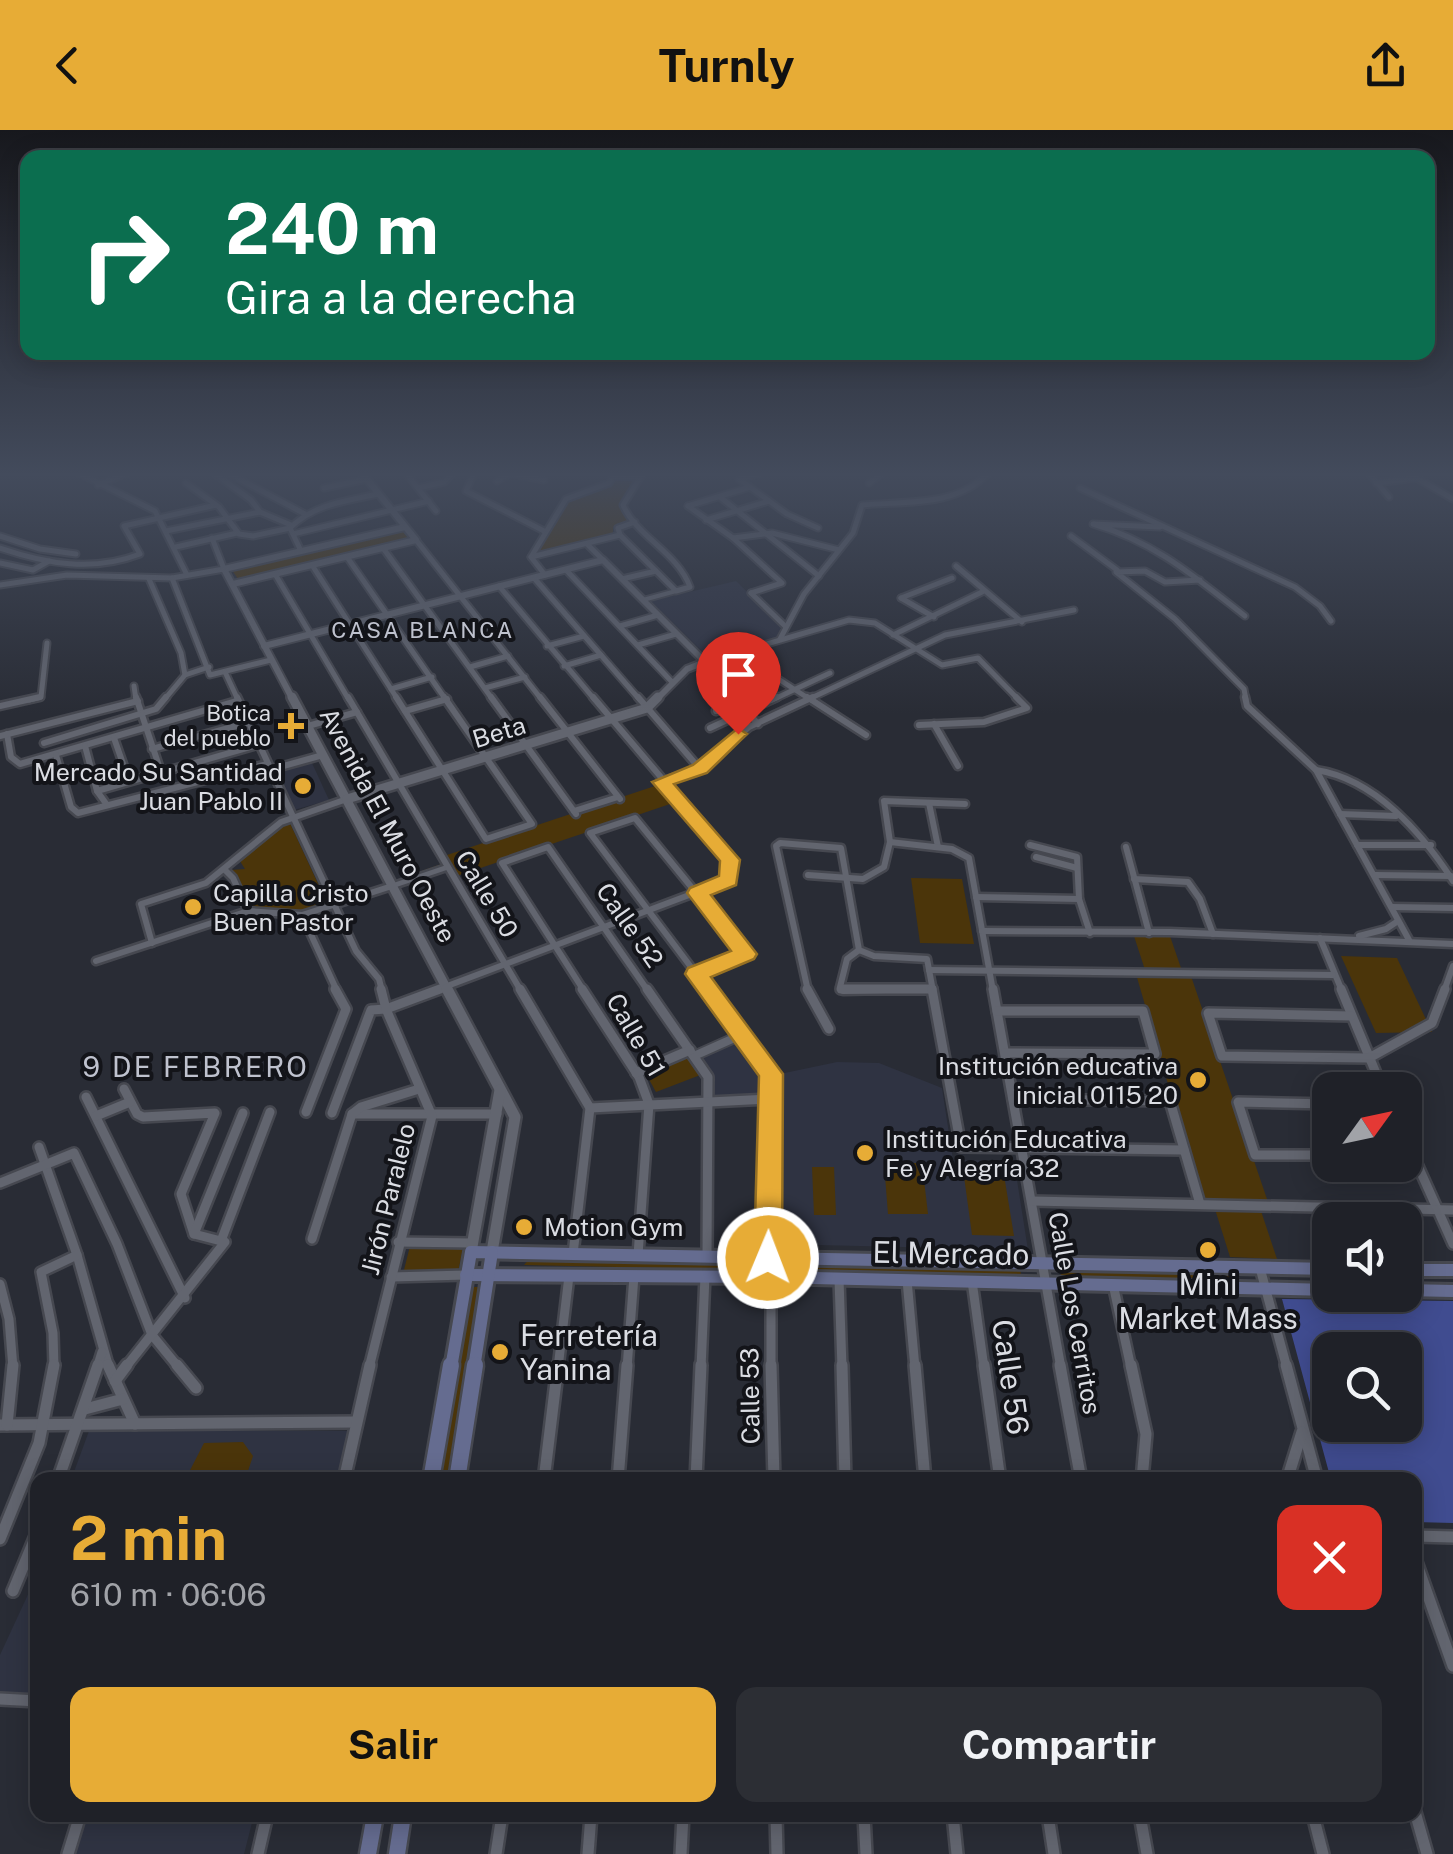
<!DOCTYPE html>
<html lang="es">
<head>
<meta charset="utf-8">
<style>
  body { margin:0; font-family:"Public Sans",sans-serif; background:#2c2e34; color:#f1f3f6; height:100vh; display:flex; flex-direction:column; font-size:38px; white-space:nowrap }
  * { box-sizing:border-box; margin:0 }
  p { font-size:32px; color:#a1a3a8 }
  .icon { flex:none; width:55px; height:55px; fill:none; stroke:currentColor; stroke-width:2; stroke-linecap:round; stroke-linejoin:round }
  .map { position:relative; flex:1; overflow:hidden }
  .side { position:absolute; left:30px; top:1342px; width:1392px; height:350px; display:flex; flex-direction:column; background:#1f2128; border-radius:20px; box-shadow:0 5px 25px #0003,0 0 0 2px #3c3e45 }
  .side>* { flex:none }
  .banner { position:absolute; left:20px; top:20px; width:1415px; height:210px; border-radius:20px; box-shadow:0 5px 25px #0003,0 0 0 2px #3c3e45; background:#0b6e4f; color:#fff; overflow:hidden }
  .needle { width:65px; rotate:57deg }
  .tools { position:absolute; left:1312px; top:942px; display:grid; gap:20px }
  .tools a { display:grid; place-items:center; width:110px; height:110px; border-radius:20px; background:#1f2128; box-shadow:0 5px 25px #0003,0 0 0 2px #3c3e45; font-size:50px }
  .pin { position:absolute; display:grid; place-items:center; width:85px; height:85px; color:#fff; margin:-102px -42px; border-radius:50% 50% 50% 0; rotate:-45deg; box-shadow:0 0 10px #0007 }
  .pin .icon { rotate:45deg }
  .me { position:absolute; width:110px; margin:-55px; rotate:1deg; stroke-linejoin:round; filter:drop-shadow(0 0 8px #0008) }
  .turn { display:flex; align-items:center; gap:35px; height:210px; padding:0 40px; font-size:45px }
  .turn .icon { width:130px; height:130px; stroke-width:2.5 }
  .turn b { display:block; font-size:70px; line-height:85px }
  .round { display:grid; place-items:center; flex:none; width:105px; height:105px; border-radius:20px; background:#2c2e34 }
  .head { display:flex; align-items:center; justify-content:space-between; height:170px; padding:0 40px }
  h1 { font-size:60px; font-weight:700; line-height:75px; color:#e7ac36 }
  .button { display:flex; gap:20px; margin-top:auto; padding:20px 40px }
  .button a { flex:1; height:115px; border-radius:20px; background:#e7ac36; color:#111; font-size:40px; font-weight:700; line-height:115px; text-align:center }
  .button a+a { background:#2c2e34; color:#f1f3f6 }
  header { display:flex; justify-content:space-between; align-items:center; height:130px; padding:0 40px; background:#e7ac36; color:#111; font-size:45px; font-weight:700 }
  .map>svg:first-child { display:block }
</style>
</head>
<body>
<header><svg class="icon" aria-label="back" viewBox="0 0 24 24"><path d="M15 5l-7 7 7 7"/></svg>Turnly<svg class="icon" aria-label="share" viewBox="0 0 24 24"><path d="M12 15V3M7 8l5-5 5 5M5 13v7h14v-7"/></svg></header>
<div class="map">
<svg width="1453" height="1724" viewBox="0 0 1453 1724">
  <rect width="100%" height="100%" fill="#292c35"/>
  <g fill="#2f3342">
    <polygon points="736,451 781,495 779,507 711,530 651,471"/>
    <polygon points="312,633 329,670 294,680 277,642"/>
    <polygon points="740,908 761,938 760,965 712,965 696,927"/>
    <polygon points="837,932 879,933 942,958 953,1030 1014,1031 1028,1120 775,1114 779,1016 775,945"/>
    <polygon points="89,1301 351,1301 339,1350 71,1350"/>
    <polygon points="37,1445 37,1563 0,1563 0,1525"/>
    <polygon points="86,1685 254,1685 244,1724 74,1724"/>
  </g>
  <g fill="#4b350a">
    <polygon points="618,349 637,350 621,375 629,392 613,397 613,405 534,424 570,370"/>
    <polygon points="402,400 408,408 238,449 232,440"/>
    <polygon points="661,654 676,672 457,746 452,740 403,757 399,749 447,732 444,726"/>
    <polygon points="289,691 327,773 293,783 249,777 230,740 245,739 238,728"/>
    <polygon points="911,748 962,749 974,814 920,813"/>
    <polygon points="1134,806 1170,806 1182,841 1145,840"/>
    <polygon points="1341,826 1397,828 1432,902 1376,903"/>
    <polygon points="1136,844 1191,846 1268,1072 1202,1071"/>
    <polygon points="692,926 703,944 656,962 646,944"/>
    <polygon points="884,1033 922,1033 928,1084 888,1084"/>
    <polygon points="812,1037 834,1037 836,1085 814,1085"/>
    <polygon points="963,1039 1003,1039 1014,1106 972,1105"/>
    <polygon points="1214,1076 1260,1078 1277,1129 1230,1127"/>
    <polygon points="410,1116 463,1118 458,1142 404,1140"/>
    <polygon points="532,1126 755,1131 755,1140 524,1135"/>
    <polygon points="794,1131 1020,1136 1021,1146 794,1141"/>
    <polygon points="1060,1138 1237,1140 1239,1150 1061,1146"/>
    <polygon points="472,1157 482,1157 451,1350 440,1350"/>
    <polygon points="243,1312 253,1326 245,1350 185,1350 204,1313"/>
  </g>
  <path fill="#404c90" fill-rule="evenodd" d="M1282,1169L1453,1171V1393L1415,1392V1350H1331ZM1330,1220H1405V1295H1330Z"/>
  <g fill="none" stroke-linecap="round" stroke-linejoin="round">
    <g stroke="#464850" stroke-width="8">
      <polyline id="pedestrian-far2" points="643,470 676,461"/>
    </g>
    <g stroke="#464850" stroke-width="10">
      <polyline id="pedestrian-far1" points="392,756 448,737"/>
    </g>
    <g stroke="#464850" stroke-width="12">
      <polyline id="pedestrian" points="694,926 741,905"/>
    </g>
    <g stroke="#464850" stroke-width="9">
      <g id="minor-far3">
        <polyline points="79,343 155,381 187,445"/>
        <polyline points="214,343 251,370 260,382"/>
        <polyline points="228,343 305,384"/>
        <polyline points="406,343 436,381"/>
        <polyline points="474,343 466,361 544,401"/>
        <polyline points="1369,343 1389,367"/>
        <polyline points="1408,343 1453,369"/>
        <polyline points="613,346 641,347"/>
        <polyline points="739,349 787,384 818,398"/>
        <polyline points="739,349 760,343"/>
        <polyline points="497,351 510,343 544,350"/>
        <polyline points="186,353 219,377 239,404 253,406 290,398"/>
        <polyline points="869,353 882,343"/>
        <polyline points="1376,353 1415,348"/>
        <polyline points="98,355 126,343"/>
        <polyline points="324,358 367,349"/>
        <polyline points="418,358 444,352 453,343"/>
        <polyline points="1080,358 1295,457 1320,476 1331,491"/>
        <polyline points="720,367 819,446"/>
        <polyline points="688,376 733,408 782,453 751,463"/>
        <polyline points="688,376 750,357"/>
        <polyline points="706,390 769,371"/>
        <path d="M635,392L618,398L620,405L676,461L690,457C677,422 637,407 623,375L643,343"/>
        <path d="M1160,397L1093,394C1155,412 1195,447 1245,486"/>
        <polyline points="166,401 260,382 291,395"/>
        <polyline points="293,404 429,371"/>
        <polyline points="0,406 40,419 76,424"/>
        <polyline points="1071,406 1117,440"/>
        <polyline points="733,408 772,403 839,420"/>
        <polyline points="416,410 542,570"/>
        <polyline points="587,414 603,430"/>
        <polyline points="176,417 237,403"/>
        <path d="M0,418C47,434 93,442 140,424L124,396L216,375"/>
        <polyline points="383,418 493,570"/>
        <path d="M301,421L290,398C314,374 346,371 378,364"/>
        <polyline points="347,427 446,570"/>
        <polyline points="531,427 620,405"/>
        <polyline points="0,433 33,440 49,431"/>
        <polyline points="312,435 398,570"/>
        <polyline points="956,436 1022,492"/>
        <polyline points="566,440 673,553"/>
        <polyline points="275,444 349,570"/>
        <polyline points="545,445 531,427 566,369 609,353 615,343"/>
        <polyline points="172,448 210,545 271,530"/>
        <polyline points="534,448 640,570"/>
        <polyline points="149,449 181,523 185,545 164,570"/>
        <polyline points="622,449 656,441"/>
        <polyline points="1200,450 1165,452 1145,441 1116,442 1175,489 1244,559 1246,570"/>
        <polyline points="0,455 67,445 172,448 224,439 212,408"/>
        <polyline points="499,456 595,570"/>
        <polyline points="751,463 785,496"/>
        <polyline points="901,468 952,448"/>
        <polyline points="901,468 934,487"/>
        <polyline points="620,496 658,485"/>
        <polyline points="893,505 982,462"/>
        <path d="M780,509L804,464L853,403L862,375C904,371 957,377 988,343"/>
        <polyline points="638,515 676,504"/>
        <polyline points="547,516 584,506"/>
        <polyline points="751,518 769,543 811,570"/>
        <polyline points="705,532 849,490 875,493 942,535 978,528 1019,570"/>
        <polyline points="564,536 601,525"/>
        <polyline points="470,537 508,526"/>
        <polyline points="225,542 238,570"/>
        <polyline points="185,545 209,537"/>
        <polyline points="134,556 136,570"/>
        <polyline points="485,558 525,547"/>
        <polyline points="391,559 432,547"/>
        <polyline points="29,570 41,567 47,513"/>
        <polyline points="772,570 830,543"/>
        <polyline points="807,570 945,505 1074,480"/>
      </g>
    </g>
    <g stroke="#464850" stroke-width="11">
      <g id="minor-far2">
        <polyline points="136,567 161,642"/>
        <polyline points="237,567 356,821 379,849 382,861"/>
        <polyline points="348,567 521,861"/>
        <polyline points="396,567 486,709 532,694 444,567"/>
        <polyline points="491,567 576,684"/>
        <polyline points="540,567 620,669"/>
        <polyline points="638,567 700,639"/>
        <polyline points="807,567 866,605"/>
        <polyline points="1245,567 1247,576 1316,640 1409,810"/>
        <polyline points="0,576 40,567"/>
        <polyline points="405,581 447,569"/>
        <polyline points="716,581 741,574 758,594"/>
        <polyline points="934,594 958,636"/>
        <polyline points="919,595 984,592 1027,578 1016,567"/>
        <polyline points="308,596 357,582"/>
        <polyline points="710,598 777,567"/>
        <polyline points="7,604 11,627 20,634 237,571"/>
        <polyline points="0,606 138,571"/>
        <polyline points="114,608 129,651"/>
        <polyline points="44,613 156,579 166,567"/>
        <polyline points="85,616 97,661 107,675"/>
        <polyline points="152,619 247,593"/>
        <polyline points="56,625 71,677 78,683 267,634"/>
        <polyline points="269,640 323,625"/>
        <path d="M1316,640C1375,649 1422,703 1453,751"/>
        <polyline points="661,652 700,639 749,597 813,567"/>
        <polyline points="97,661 257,615"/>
        <polyline points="929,673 938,717"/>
        <polyline points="574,681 618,667"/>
        <polyline points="1340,684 1396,686"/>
        <polyline points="890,712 952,719 969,728 993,861"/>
        <polyline points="1030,715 1077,727 1079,769 1090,803"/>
        <polyline points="1357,715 1431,715"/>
        <polyline points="1126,717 1149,803"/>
        <polyline points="1036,727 1077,738"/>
        <polyline points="224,739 233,748 248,781"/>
        <polyline points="808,745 863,749 884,737 890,712 884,671 965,674"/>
        <polyline points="1375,745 1451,746"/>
        <polyline points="1134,749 1188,752 1200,769 1213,804"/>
        <polyline points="976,767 1079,769"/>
        <polyline points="1392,777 1453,778"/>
        <polyline points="302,785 337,861"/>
        <polyline points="982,801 1170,802 1453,814"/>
        <polyline points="1359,806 1386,799 1398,791"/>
        <polyline points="1320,808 1342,861"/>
        <polyline points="152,813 141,774 206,753 281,692 347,669"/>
        <polyline points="859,820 847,829 840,857 843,861 932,859"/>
        <polyline points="96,831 248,781 302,785 392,756"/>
        <polyline points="929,840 1333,845"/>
        <polyline points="696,843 746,824 635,688 590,703 709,861"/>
        <polyline points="434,861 729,750 730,730 726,724 593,567"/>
        <polyline points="584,861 502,733 548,717 648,861"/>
        <polyline points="808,861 776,716 780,713 841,718 859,820 874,826 927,829 933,861"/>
        <polyline points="1444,861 1453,836"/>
      </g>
    </g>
    <g stroke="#464850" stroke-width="14">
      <g id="minor-far1">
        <polyline points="520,859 590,978 573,1124"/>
        <polyline points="582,859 639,947 649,974 638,1125"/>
        <polyline points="647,859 708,947 707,1127"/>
        <polyline points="707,859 771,944 771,1238"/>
        <polyline points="807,859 829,899"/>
        <polyline points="841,859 932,859"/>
        <polyline points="932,859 961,1017 1184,1020"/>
        <polyline points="993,859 1061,1238"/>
        <polyline points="1341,859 1383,960"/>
        <polyline points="997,881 1143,881 1155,924 1005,923"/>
        <polyline points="1351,886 1208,883 1222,926 1369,928 1432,893 1445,859"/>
        <polyline points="636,943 690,920"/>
        <polyline points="124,959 137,984 143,987 215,983 181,1064 194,1104 221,1111"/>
        <polyline points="86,967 185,1168"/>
        <polyline points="1013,969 1170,971 1200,1074"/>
        <polyline points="1330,974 1238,972 1255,1025 1330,1025"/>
        <polyline points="590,978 771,969"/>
        <polyline points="306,982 346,879 335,859"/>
        <polyline points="332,983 371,880 386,879 440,859"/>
        <polyline points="352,984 497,984"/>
        <polyline points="96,986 130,972"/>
        <polyline points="1405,1007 1453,1114"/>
        <polyline points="39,1017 77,1125 109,1238"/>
        <polyline points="0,1053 74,1023 117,1114 152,1205 179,1238"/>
        <polyline points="1032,1071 1453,1080"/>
        <polyline points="194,1104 243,983"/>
        <polyline points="312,1109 352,984 361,977 419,959"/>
        <polyline points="398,1112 472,1113"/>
        <polyline points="1260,1138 1287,1238"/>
        <polyline points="391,1147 466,1145"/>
        <polyline points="839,1149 842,1238"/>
        <polyline points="907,1150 915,1238"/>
        <polyline points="972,1151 984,1238"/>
        <polyline points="0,1154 9,1189 13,1238"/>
        <polyline points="1113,1154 1131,1238"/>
        <polyline points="54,1238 53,1203 41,1142 77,1125"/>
        <polyline points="97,1238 102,1222"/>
        <polyline points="125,1238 225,1112 221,1111 270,982"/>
        <polyline points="369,1238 432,986 386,879 381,859"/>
        <polyline points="558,1238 569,1146"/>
        <polyline points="627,1238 634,1146"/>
        <polyline points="701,1238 705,1146"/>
      </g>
    </g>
    <g stroke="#464850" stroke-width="16">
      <g id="minor">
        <polyline points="108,1235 135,1294"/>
        <polyline points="177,1235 196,1258"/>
        <polyline points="771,1235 774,1350"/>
        <polyline points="842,1235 845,1350"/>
        <polyline points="915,1235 925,1350"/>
        <polyline points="984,1235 1000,1350"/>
        <polyline points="1060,1235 1081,1350"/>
        <polyline points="1131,1235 1146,1304 1142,1350"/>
        <polyline points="1286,1235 1317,1350"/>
        <polyline points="115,1251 127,1235"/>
        <polyline points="85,1279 123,1269"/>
        <polyline points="0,1295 356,1292"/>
        <polyline points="7,1295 13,1235"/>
        <polyline points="58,1350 98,1235"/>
        <polyline points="344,1350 370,1235"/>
        <polyline points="544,1350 558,1235"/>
        <polyline points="618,1350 627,1235"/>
        <polyline points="696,1350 701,1235"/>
        <polyline points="1287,1350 1302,1302"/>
        <polyline points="1415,1406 1453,1407"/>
        <polyline points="0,1409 39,1313 54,1235"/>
        <polyline points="1415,1429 1453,1536"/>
        <polyline points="13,1461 38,1401"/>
        <polyline points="0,1569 38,1571"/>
        <polyline points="1415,1682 1427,1724"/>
        <polyline points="776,1685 777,1724"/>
        <polyline points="864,1685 866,1724"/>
        <polyline points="953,1685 957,1724"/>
        <polyline points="1048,1685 1054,1724"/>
        <polyline points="1140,1685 1147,1724"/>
        <polyline points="1313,1685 1323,1724"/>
        <polyline points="68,1724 80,1685"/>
        <polyline points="258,1724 267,1685"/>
        <polyline points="496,1724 502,1685"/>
        <polyline points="588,1724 591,1685"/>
        <polyline points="681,1724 683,1685"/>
      </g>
    </g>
    <g stroke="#464850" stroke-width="10">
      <g id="tertiary-far2">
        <polyline points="233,454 416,410 362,343"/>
        <polyline points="264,516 603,430 705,532 687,539 656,570"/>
        <polyline points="293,570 224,439 405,397"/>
      </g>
    </g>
    <g stroke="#464850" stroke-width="14">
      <g id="tertiary-far1">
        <polyline points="292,567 448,861"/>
        <polyline points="347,669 647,578 658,567"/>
      </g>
    </g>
    <g stroke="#464850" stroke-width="16">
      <g id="tertiary">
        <polyline points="447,859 515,987 492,1122"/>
        <polyline points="471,1122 500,960"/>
      </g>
    </g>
    <g stroke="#464850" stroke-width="18">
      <g id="secondary-far1">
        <polyline points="1405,1140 1453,1140"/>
        <polyline points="466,1145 770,1147 1330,1160"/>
        <polyline points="1405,1160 1453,1161"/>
        <polyline points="451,1238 471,1122 1330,1139"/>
        <polyline points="474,1238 492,1122"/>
      </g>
    </g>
    <g stroke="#464850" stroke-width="21">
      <g id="secondary">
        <polyline points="431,1350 451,1235"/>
        <polyline points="457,1350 475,1235"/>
        <polyline points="368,1724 375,1685"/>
        <polyline points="397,1724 403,1685"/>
      </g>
    </g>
    <use href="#pedestrian-far2" stroke="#62656f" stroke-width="4"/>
    <use href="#pedestrian-far1" stroke="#62656f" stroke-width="5"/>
    <use href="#pedestrian" stroke="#62656f" stroke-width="8"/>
    <use href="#minor-far3" stroke="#62656f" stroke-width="5"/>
    <use href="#minor-far2" stroke="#62656f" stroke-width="6"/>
    <use href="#minor-far1" stroke="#62656f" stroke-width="9"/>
    <use href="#minor" stroke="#62656f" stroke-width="11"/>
    <use href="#tertiary-far2" stroke="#62656f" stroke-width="6"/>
    <use href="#tertiary-far1" stroke="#62656f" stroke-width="9"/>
    <use href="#tertiary" stroke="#62656f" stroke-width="11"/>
    <use href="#secondary-far1" stroke="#656c90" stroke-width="12"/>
    <use href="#secondary" stroke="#656c90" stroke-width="16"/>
  </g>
  <linearGradient id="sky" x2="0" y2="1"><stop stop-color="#17181d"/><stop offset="0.59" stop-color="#434b5c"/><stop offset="1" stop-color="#434b5c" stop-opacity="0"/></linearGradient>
  <rect width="1453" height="584" fill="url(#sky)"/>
  <polygon fill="#e7ac36" stroke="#967023" stroke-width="2.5" points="738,598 747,604 707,643 674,654 740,730 736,755 711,765 757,824 754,829 711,847 783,944 782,1128 778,1136 768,1140 758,1136 754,1128 759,946 685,844 688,838 731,821 687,763 690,758 719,746 720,731 652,652 693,635"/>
  <g fill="#e7ac36" stroke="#131419" stroke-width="4">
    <path d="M286 581h10v10h10v10h-10v10h-10v-10h-10v-10h10z"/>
    <circle cx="303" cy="656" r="10"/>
    <circle cx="193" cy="777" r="10"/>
    <circle cx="1198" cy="950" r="10"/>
    <circle cx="865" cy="1023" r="10"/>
    <circle cx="524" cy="1097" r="10"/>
    <circle cx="1208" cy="1120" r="10"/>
    <circle cx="500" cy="1222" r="10"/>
  </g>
  <g text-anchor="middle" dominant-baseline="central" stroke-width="8" stroke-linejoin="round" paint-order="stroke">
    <g font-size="22" letter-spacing="2.5" fill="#bfc2ce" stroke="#131419">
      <text x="423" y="500">CASA BLANCA</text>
    </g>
    <g font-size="22" fill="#dbdde3" stroke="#131419" text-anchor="end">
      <text x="271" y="583">Botica<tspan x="271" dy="25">del pueblo</tspan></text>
    </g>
    <g font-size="25" fill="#dbdde3" stroke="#131419">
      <text transform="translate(499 602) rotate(-17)">Beta</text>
      <text transform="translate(388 695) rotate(62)">Avenida El Muro Oeste</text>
      <text transform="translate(487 764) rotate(59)">Calle 50</text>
      <text transform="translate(630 795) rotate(55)">Calle 52</text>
      <text transform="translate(636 905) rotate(60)">Calle 51</text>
      <text transform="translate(388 1069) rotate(-76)">Jirón Paralelo</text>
      <text transform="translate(1075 1183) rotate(80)">Calle Los Cerritos</text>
      <text transform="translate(750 1266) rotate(-91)">Calle 53</text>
    </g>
    <g font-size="25" fill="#dbdde3" stroke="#131419" text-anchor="start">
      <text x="283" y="642" text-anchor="end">Mercado Su Santidad<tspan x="283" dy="29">Juan Pablo II</tspan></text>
      <text x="213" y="763">Capilla Cristo<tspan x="213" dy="29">Buen Pastor</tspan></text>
      <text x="1178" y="936" text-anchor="end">Institución educativa<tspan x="1178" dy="29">inicial 0115 20</tspan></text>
      <text x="885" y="1009">Institución Educativa<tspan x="885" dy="29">Fe y Alegría 32</tspan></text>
      <text x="544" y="1097">Motion Gym</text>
    </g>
    <g font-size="28" letter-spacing="2.5" fill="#bfc2ce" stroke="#131419">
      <text x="196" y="936">9 DE FEBRERO</text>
    </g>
    <g font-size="30" fill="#dbdde3" stroke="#131419">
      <text transform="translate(951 1123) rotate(1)">El Mercado</text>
      <text transform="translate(1011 1247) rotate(82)">Calle 56</text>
    </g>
    <g font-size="30" fill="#dbdde3" stroke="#131419">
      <text x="1208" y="1154">Mini<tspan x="1208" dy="34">Market Mass</tspan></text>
      <text x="520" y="1205" text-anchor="start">Ferretería<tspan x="520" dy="34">Yanina</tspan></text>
    </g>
  </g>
</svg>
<div class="tools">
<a><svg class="needle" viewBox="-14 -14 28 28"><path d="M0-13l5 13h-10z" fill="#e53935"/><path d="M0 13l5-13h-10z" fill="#a1a3a8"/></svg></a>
<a><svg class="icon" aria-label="sound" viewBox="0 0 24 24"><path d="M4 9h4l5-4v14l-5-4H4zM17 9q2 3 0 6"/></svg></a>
<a><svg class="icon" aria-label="search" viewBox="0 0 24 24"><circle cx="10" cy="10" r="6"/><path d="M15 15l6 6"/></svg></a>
</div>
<div class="pin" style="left:738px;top:604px;background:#d93025"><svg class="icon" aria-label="arrive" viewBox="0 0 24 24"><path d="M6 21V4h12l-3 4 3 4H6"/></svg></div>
<svg class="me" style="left:768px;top:1128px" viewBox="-20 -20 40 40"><circle r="17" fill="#e7ac36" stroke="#fff" stroke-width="3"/><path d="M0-11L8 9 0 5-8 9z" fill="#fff"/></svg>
<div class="banner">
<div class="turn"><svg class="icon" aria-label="right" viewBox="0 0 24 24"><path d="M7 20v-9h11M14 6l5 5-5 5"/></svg><div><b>240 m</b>Gira a la derecha</div></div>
</div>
<section class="side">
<div class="head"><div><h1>2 min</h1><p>610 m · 06:06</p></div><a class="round" style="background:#d93025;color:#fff"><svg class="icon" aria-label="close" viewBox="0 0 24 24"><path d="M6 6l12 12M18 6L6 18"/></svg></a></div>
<div class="button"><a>Salir</a><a>Compartir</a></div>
</section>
</div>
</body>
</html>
